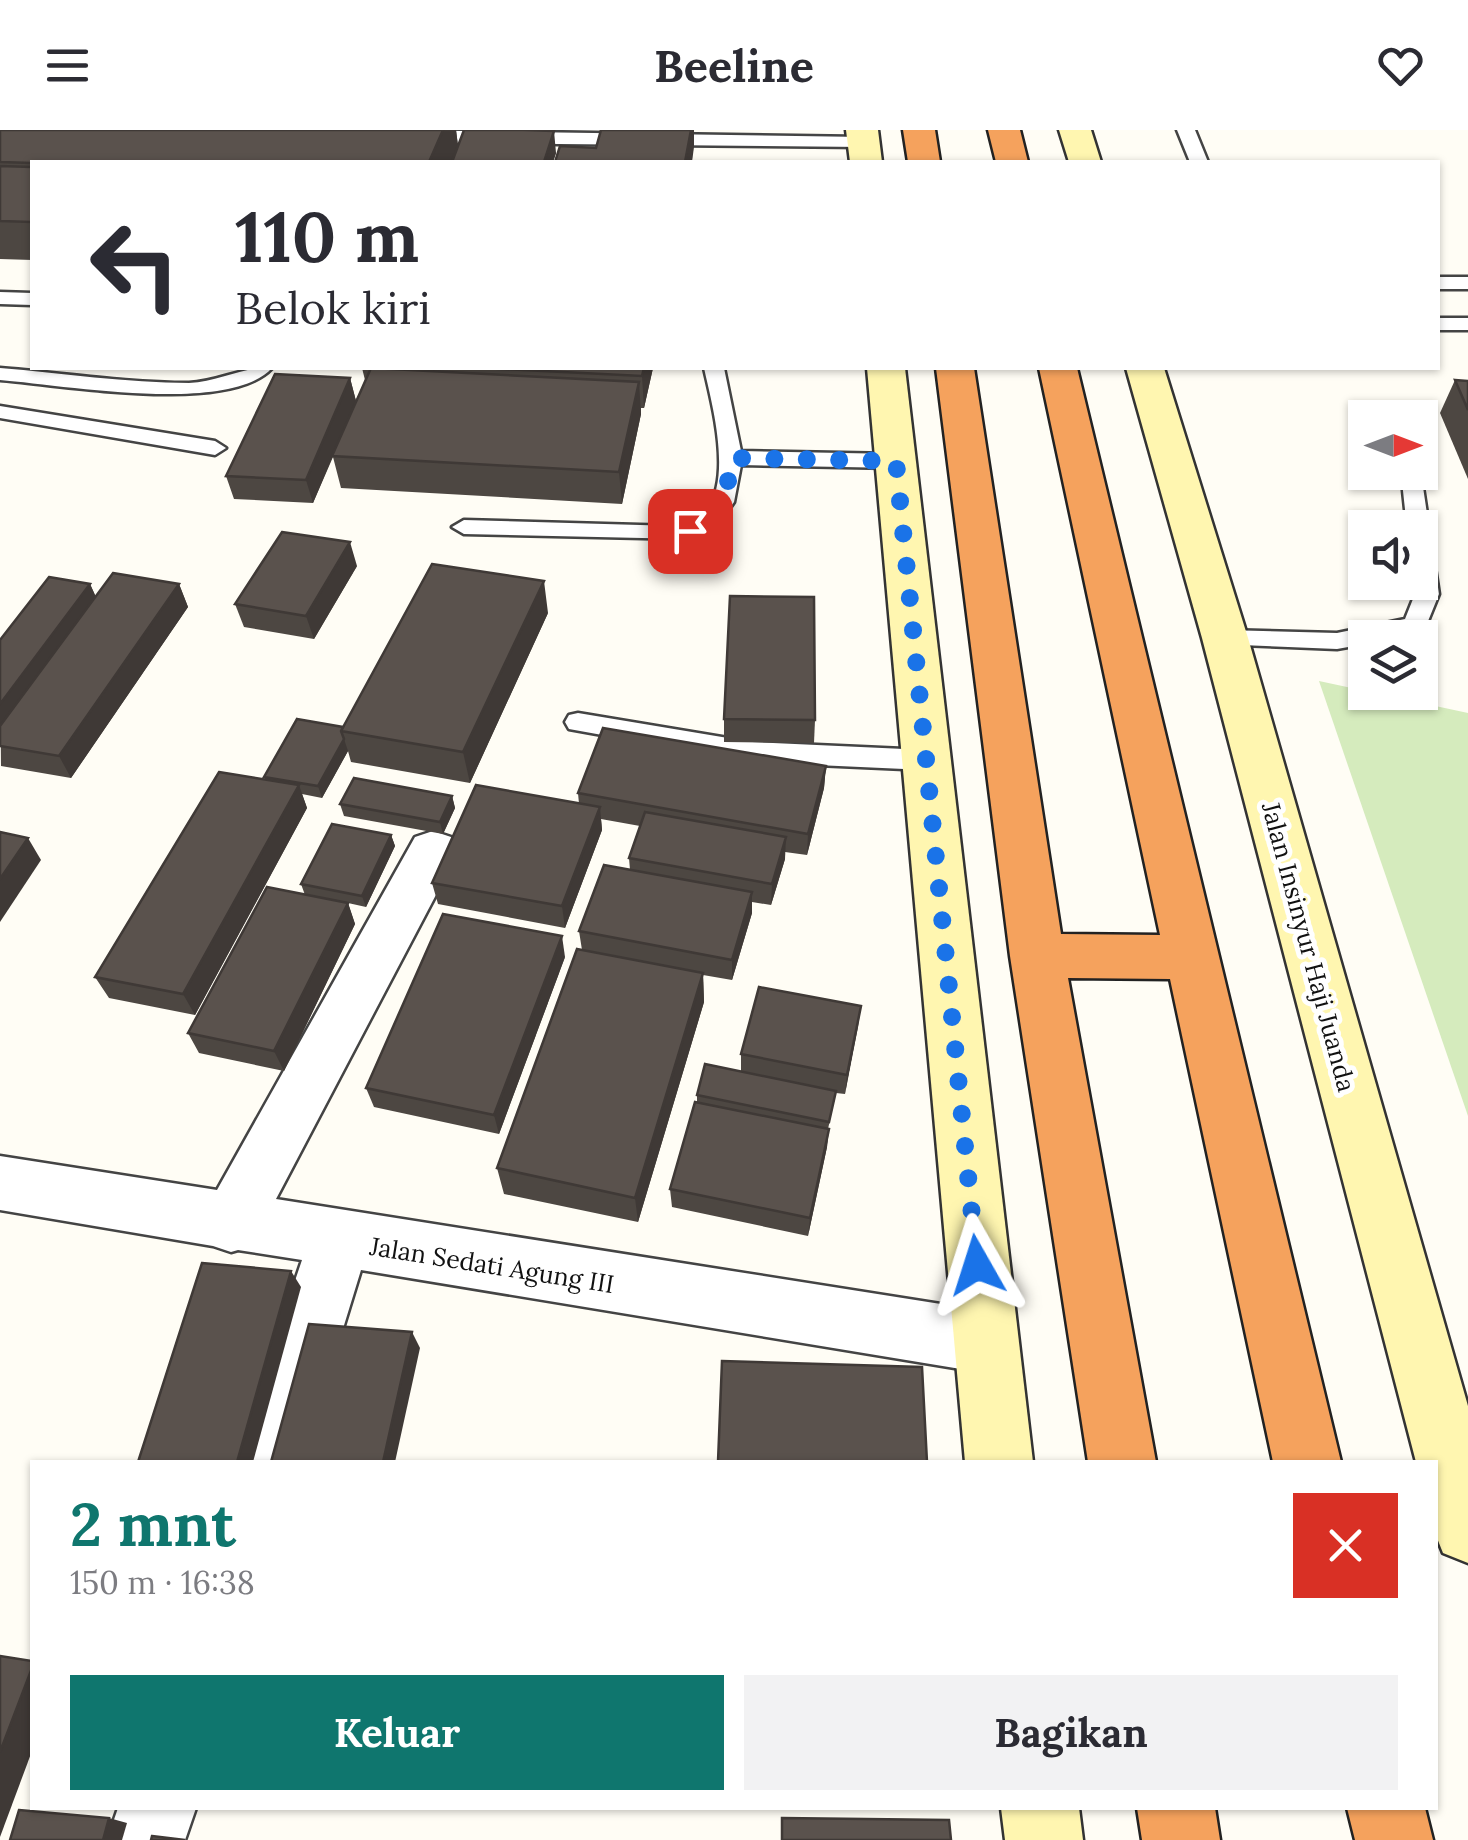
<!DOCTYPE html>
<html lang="id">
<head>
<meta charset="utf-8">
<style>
  body { margin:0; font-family:Lora,serif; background:#f2f2f3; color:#2b2b33; height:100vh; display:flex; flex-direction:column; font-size:38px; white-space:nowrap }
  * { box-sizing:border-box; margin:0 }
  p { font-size:32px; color:#7c7c81 }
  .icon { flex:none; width:55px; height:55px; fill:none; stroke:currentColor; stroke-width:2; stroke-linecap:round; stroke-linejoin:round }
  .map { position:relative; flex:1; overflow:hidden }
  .drawer { position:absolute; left:30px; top:1330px; width:1408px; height:350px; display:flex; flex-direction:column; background:#fff; border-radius:0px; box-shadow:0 2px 8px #0004 }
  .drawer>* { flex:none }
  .top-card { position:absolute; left:30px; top:30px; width:1410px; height:210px; border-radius:0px; box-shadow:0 2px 8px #0004; background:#fff; color:#2b2b33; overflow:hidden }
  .needle { width:65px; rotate:90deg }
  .fabs { position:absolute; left:1348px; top:270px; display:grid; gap:20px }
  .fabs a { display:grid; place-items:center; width:90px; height:90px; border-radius:0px; background:#fff; box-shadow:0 2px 8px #0004; font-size:50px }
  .pin { position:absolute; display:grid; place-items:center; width:85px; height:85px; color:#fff; margin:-42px; border-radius:20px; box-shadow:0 5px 15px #0006 }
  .me { position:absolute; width:110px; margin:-55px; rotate:354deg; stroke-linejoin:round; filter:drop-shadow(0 0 8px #0008) }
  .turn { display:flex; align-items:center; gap:35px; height:210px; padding:0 40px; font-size:45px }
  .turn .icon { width:130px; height:130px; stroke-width:2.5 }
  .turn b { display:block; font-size:70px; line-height:85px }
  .round { display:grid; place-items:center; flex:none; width:105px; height:105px; border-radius:0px; background:#f2f2f3 }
  .summary { display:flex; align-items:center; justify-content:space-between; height:170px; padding:0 40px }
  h1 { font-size:60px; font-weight:700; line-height:75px; color:#0f766e }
  .primary-button { display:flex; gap:20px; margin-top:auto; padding:20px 40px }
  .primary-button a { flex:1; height:115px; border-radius:0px; background:#0f766e; color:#fff; font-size:40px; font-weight:700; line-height:115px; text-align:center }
  .primary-button a+a { background:#f2f2f3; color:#2b2b33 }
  header { display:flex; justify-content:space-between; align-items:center; height:130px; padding:0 40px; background:#fff; font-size:45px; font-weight:700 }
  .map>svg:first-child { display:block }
</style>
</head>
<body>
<header><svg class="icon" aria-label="menu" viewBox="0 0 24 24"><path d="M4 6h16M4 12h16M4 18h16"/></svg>Beeline<svg class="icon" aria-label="heart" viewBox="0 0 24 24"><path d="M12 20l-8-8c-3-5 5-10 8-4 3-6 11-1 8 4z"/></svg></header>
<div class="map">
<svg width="1468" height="1710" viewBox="0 0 1468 1710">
  <rect width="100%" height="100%" fill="#fffdf5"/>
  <polygon fill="#d5ebbd" points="1319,551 1468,583 1468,986"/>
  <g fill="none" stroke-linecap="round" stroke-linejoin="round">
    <g stroke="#444" stroke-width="5">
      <g id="lane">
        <polygon points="395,0 864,7 873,12 864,17 456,13 404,5"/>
        <polygon points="1177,0 1195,0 1208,32 1190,32"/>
        <rect x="1438" y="147" width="30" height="12"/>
        <polygon points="0,162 32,163 32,175 0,174"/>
        <rect x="1438" y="188" width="30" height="12"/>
        <path d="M0,238C62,243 127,253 189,253C219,252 243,236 272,238C229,285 63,255 0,250Z"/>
        <path d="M704,238H724L741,321L896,324L907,331L896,338L741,335L734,372L719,394L687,409L464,404L452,397L464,390L675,396C745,390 713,279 704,238Z"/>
        <polygon points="0,276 215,311 226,318 215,325 0,288"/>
        <polygon points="1420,337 1439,464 1424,501 1395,508 1365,508 1365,514 1337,519 1216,514 1213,508 1225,500 1337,503 1405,489 1415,464 1414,452 1420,452 1420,398 1407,398 1401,342 1420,342"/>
        <polygon points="578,583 752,612 926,620 935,623 939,630 935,637 926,640 752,632 569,599 565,592 569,585"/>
      </g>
    </g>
    <g stroke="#444" stroke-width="5">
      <g id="street">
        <polygon points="433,701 451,707 459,721 276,1069 985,1181 1008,1190 1017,1212 1008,1234 985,1243 361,1140 302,1332 234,1332 302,1130 238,1120 231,1122 213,1116 0,1080 0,1026 217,1060 415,707"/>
        <polygon points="118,1678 196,1678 185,1710 107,1710"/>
      </g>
    </g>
    <g stroke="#333" stroke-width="5">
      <g id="secondary">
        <polygon points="846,0 878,0 882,32 850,32"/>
        <polygon points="1059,0 1091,0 1101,32 1069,32"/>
        <polygon points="867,238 905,238 1033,1332 965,1332"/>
        <polygon points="1126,238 1164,238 1248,508 1468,1276 1468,1433 1443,1423 1435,1403 1435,1332 1416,1332 1202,508"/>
        <polygon points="1001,1678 1079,1678 1083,1710 1005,1710"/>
      </g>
    </g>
    <g stroke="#222" stroke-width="5">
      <g id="highway">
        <polygon points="903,0 935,0 940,32 908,32"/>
        <polygon points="988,0 1020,0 1028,32 996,32"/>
        <polygon points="936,238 974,238 1061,804 1160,805 1039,238 1077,238 1341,1332 1273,1332 1170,849 1068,848 1156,1332 1088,1332 1010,826"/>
        <polygon points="1137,1678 1215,1678 1220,1710 1142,1710"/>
        <polygon points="1347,1678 1425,1678 1433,1710 1355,1710"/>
      </g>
    </g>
    <use href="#lane" fill="#fff" fill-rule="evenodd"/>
    <use href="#street" fill="#fff" fill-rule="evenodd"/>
    <use href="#secondary" fill="#fff6b0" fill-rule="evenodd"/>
    <use href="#highway" fill="#f5a25d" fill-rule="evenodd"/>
  </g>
  <g fill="#4d4742">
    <polygon points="0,0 456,0 458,16 556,23 553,32 32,32 32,130 0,129"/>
    <polygon points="362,238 653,238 644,278 641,278 641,284 622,374 341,358 333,327 313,373 234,369 226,346 350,248 356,271 365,250"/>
    <polygon points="1455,250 1468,251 1468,349 1440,283"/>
    <polygon points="357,436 314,509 244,497 235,474"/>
    <polygon points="90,454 96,467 179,454 188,477 71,648 1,636 0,510"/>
    <polygon points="548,483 470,653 351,632 348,621 322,668 302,664 307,678 195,885 109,868 95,847 265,650 264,647 343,597"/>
    <polygon points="724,589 815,590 814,613 724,612"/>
    <polygon points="826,636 824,658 807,725 785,722 785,729 771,775 752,772 752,783 732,850 703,845 704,872 638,1092 504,1064 497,1038 582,820 579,801 630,740 629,728 640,696 601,689 602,700 565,798 438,774 432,753 579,674 578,663"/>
    <polygon points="452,666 455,678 443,704 344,686 340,674"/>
    <polygon points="391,705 395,716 366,777 348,773 355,794 284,941 199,923 188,903 305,765 301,754"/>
    <polygon points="565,827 499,1004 374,977 366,958"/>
    <polygon points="861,876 845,964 836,963 828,999 827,1017 808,1106 672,1077 670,1059 697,972 697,965 741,941 741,924"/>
  </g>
  <g fill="#3f3936">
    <polygon points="443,0 456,0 458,16 451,32 429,32"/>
    <polygon points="691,0 694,0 694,17 692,32 685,32"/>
    <polygon points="554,1 556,23 553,32 544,32"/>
    <polygon points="644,238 653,238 644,278 642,246"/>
    <polygon points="350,248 356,271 313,373 306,350"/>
    <polygon points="639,252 641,284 622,374 619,342"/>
    <polygon points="350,412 357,436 314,509 306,486"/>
    <polygon points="544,451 548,483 470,653 463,622"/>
    <polygon points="90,454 100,477 0,615 0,574"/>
    <polygon points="179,454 188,477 71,648 59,626"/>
    <polygon points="344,609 348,621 322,668 318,656"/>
    <polygon points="826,636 824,658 807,725 808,704"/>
    <polygon points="299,655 307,678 195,885 183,864"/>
    <polygon points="452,666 455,678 443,704 440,692"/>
    <polygon points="600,677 602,700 565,798 562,776"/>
    <polygon points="391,705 395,716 366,777 362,766"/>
    <polygon points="786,707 785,729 771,775 772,754"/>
    <polygon points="28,708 41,730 0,792 0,749"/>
    <polygon points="752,762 752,783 732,850 732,830"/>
    <polygon points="348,773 355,794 284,941 274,921"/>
    <polygon points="562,806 565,827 499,1004 494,985"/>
    <polygon points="703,843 704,872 638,1092 635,1068"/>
    <polygon points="861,876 858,897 845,964 847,945"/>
    <polygon points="829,999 827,1017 808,1106 810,1088"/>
    <polygon points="291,1141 301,1157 253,1332 237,1332"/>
    <polygon points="412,1202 420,1218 395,1332 383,1332"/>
    <polygon points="32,1538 32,1621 0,1707 0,1622"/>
    <polygon points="109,1688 127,1693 122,1710 103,1710"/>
  </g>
  <g fill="#5a524d" stroke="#3f3936" stroke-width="2.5">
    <polygon points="0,0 443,0 429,32 32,33 0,32"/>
    <polygon points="464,0 523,0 554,1 544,32 452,32"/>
    <polygon points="601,0 691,0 685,32 555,32 560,16 596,18"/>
    <polygon points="0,36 32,37 32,92 0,91"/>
    <polygon points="371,238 639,252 619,342 332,326"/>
    <polygon points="482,238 644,238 642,246"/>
    <polygon points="275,244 350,248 306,350 226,346"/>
    <polygon points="1455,250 1468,251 1468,280"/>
    <polygon points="282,402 350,412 306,486 235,474"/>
    <polygon points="432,434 544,451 463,622 341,601"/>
    <polygon points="113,443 179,454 59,626 0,616 0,596"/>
    <polygon points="49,447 90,454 0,574 0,510"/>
    <polygon points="730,466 814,467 815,590 724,589"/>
    <polygon points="297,589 343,597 341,601 344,609 318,656 264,647"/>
    <polygon points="603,598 826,636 808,704 578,663"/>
    <polygon points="219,642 299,655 183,864 95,847"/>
    <polygon points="354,648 452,666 440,692 340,674"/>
    <polygon points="476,655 600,677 562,776 432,753"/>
    <polygon points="645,682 786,707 772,754 629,728"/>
    <polygon points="332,694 391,705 362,766 301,754"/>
    <polygon points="0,702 28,708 0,749"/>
    <polygon points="604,735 752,762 732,830 579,801"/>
    <polygon points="267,757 348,773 274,921 188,903"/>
    <polygon points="443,784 562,806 494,985 366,958"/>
    <polygon points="577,819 703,843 635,1068 497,1038"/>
    <polygon points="759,857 861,876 847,945 741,924"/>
    <polygon points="705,934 836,961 829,992 697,965"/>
    <polygon points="695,972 829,999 810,1088 670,1059"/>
    <polygon points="202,1133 291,1141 237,1332 138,1332"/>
    <polygon points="309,1194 412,1202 383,1332 271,1332"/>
    <polygon points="722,1231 922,1237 927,1332 718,1332"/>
    <polygon points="0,1526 32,1531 32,1538 0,1622"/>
    <polygon points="19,1680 109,1688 103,1710 10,1710"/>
    <polygon points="782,1688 949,1690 951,1710 782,1710"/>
    <polygon points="152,1706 185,1710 151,1710"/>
  </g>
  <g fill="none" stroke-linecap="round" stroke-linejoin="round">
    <path stroke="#1a73e8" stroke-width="18" stroke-dasharray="0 32.4" d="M690,401C724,377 725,367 733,328L896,331L977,1135"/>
  </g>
  <g text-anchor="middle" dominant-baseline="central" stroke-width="10" stroke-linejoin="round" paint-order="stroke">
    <g font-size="25" fill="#111" stroke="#fff">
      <text transform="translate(1309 817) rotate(75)">Jalan Insinyur Haji Juanda</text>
      <text transform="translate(492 1135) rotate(9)">Jalan Sedati Agung III</text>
    </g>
  </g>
</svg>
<div class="fabs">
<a><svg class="needle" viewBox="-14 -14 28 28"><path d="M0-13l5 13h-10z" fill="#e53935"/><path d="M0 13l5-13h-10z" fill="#7c7c81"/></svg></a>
<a><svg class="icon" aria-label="sound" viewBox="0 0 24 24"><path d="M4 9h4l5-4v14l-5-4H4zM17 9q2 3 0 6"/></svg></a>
<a><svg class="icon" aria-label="layers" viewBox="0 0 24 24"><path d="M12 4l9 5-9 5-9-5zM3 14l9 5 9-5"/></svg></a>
</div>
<div class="pin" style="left:690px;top:401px;background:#d93025"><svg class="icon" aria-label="arrive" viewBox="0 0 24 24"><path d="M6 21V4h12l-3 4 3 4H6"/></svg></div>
<svg class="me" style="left:977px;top:1135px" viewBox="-20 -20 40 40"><path d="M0-17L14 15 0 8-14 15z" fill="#1a73e8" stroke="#fff" stroke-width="4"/></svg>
<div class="top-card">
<div class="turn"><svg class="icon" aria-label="left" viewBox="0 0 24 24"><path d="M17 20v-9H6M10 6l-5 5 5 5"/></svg><div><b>110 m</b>Belok kiri</div></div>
</div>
<section class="drawer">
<div class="summary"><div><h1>2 mnt</h1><p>150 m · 16:38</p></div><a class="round" style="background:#d93025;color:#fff"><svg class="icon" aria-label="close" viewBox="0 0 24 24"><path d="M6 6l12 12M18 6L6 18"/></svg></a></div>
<div class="primary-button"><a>Keluar</a><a>Bagikan</a></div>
</section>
</div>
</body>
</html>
